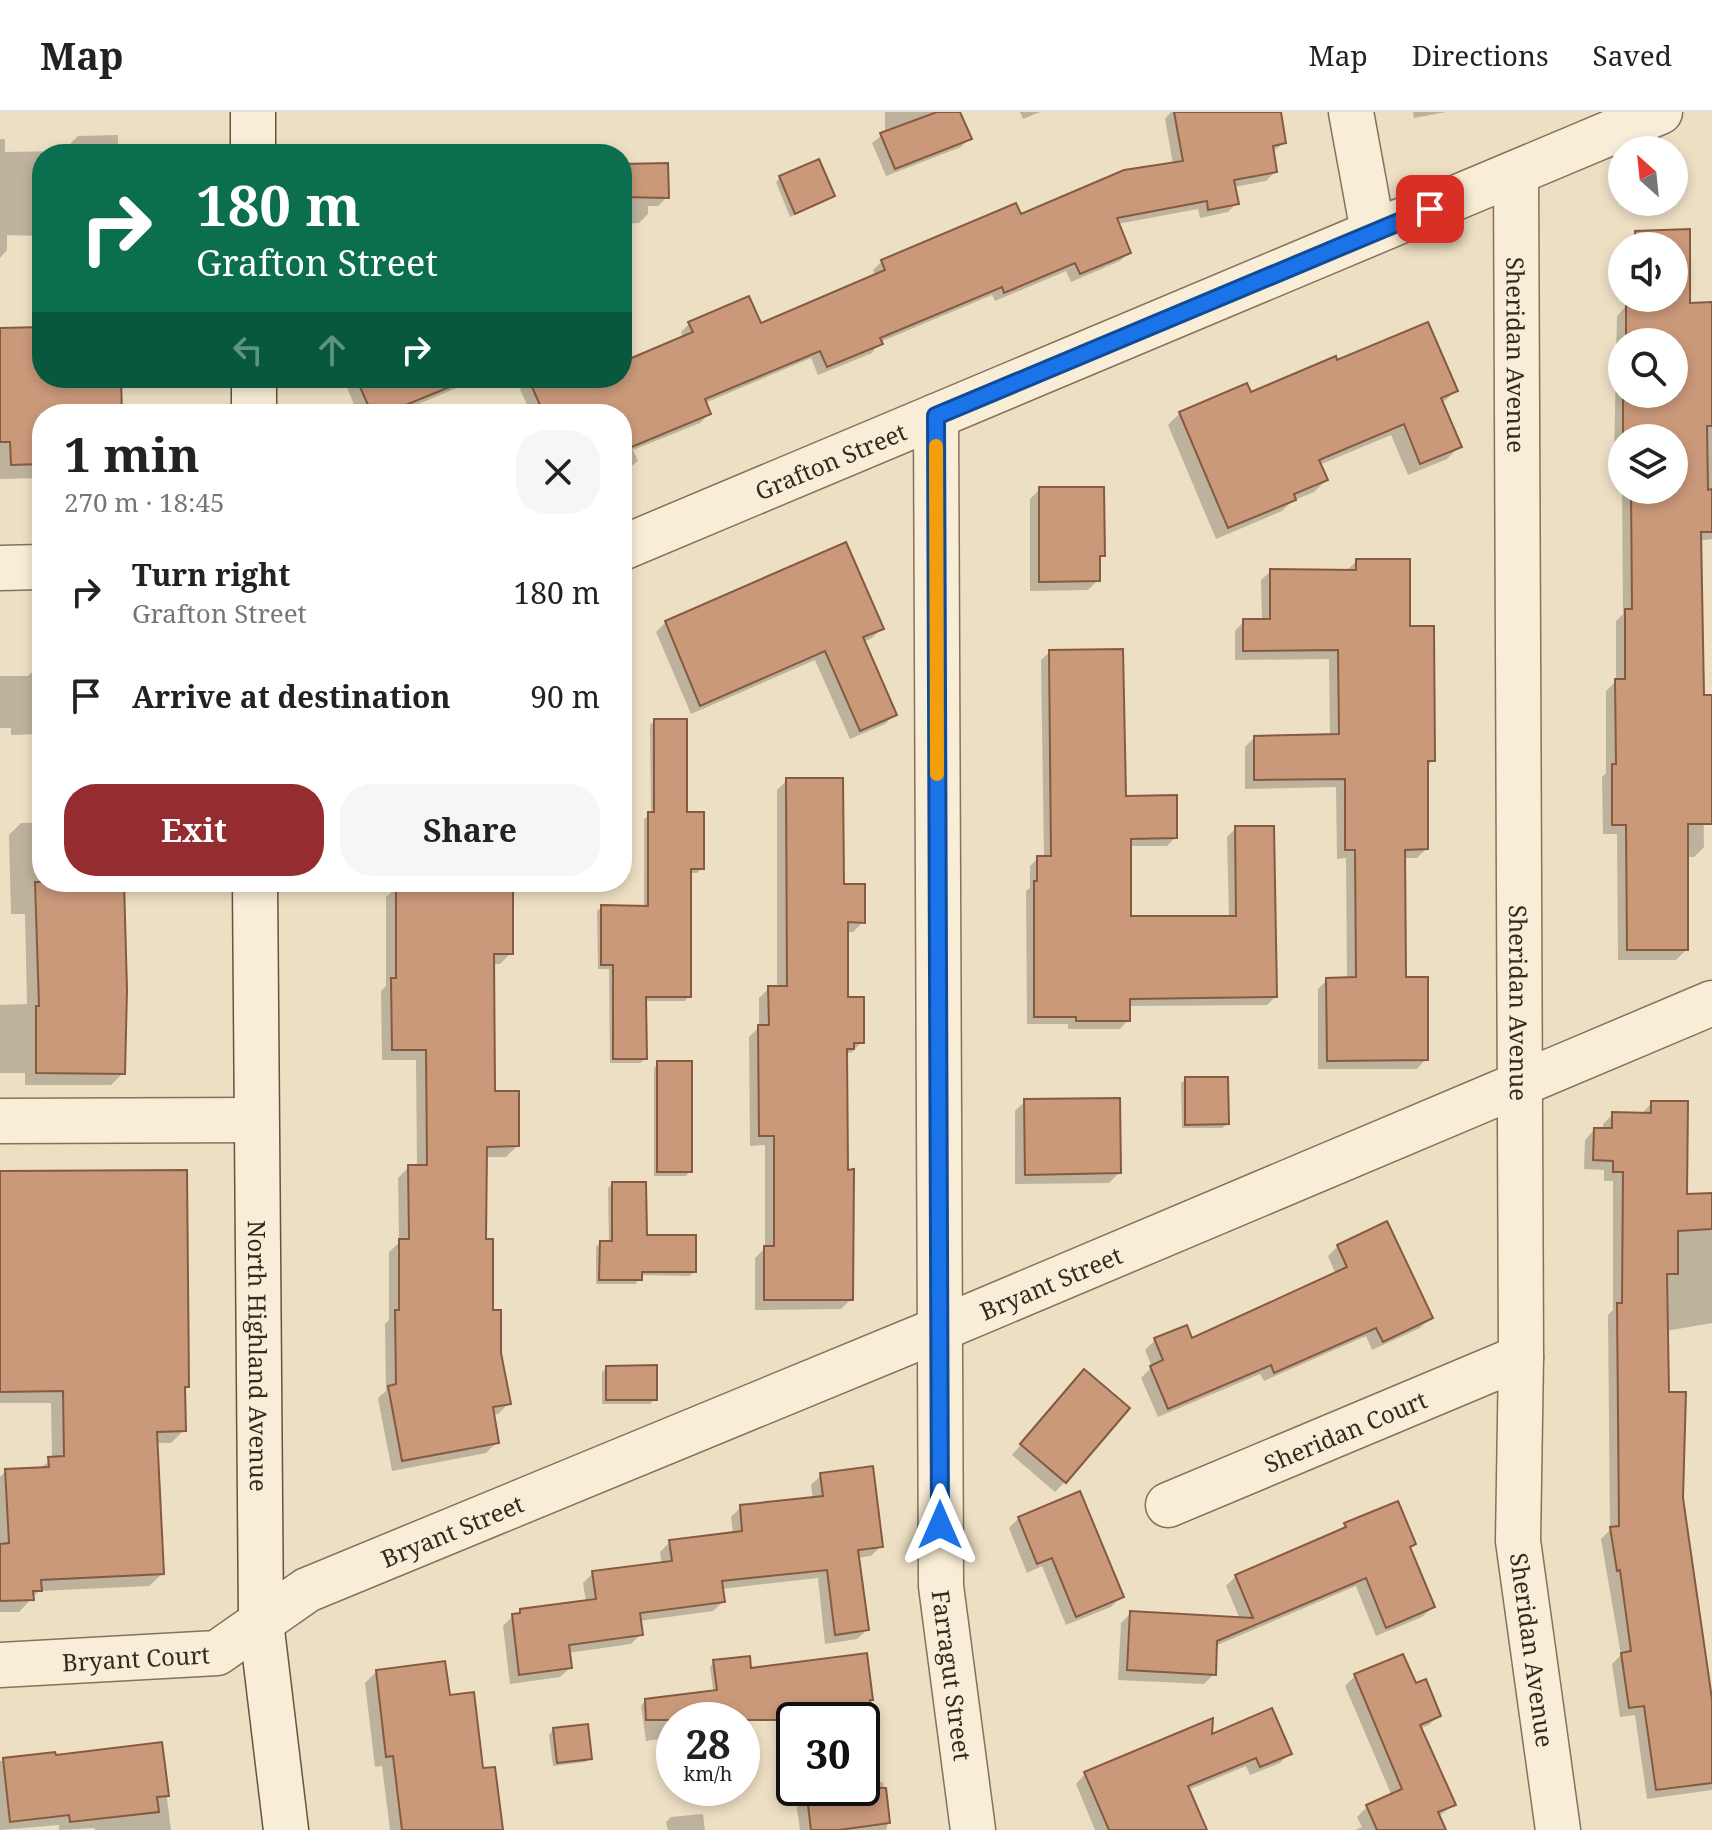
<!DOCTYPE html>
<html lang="en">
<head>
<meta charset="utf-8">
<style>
  body { margin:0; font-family:"Noto Serif",serif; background:#f6f6f6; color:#222; height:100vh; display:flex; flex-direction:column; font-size:30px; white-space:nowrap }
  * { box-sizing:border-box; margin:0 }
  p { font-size:26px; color:#767676 }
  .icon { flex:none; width:44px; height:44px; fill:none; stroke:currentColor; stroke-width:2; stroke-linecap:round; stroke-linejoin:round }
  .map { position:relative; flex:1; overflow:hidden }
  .panel { position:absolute; left:32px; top:292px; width:600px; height:488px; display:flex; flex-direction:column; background:#fff; border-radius:32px; box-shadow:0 4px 12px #0003 }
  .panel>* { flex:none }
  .guide { position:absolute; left:32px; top:32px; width:600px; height:244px; border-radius:32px; box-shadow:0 4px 12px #0003; background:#0b6e4f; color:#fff; overflow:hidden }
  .needle { width:52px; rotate:333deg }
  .buttons { position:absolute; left:1608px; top:24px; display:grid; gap:16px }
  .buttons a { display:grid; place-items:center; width:80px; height:80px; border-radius:50%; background:#fff; box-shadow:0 4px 12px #0003; font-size:40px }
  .speed { position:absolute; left:656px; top:1590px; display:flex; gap:16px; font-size:40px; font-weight:700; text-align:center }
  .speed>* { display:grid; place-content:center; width:104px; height:104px; border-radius:50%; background:#fff; box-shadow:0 4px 12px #0003; line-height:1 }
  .speed small { font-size:20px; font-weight:400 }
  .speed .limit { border:4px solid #111; border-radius:12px; background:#fff; color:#111 }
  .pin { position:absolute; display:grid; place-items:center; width:68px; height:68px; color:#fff; margin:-34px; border-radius:16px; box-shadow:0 4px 12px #0006 }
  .me { position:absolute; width:88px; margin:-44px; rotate:0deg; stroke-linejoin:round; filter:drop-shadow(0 0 6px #0008) }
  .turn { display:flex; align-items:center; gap:28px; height:168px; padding:0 32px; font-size:36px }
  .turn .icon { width:104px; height:104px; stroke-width:2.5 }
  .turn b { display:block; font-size:56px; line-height:68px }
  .lanes { display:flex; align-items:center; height:76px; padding:0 32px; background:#0003; justify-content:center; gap:40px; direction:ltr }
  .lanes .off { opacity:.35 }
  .round { display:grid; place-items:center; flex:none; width:84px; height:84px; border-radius:32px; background:#f6f6f6 }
  .head { display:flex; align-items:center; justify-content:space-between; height:136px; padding:0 32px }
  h1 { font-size:48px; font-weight:700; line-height:60px }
  .cta { display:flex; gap:16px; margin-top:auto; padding:16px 32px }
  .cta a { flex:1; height:92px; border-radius:32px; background:#952c30; color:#fff; font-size:32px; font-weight:700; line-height:92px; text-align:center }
  .cta a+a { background:#f6f6f6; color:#222 }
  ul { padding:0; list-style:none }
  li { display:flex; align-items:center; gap:24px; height:104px; padding:0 32px }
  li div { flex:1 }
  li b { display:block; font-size:30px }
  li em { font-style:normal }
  header { display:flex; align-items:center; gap:48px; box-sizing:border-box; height:112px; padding:0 40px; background:#fff; border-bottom:2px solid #e0e0e0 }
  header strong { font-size:38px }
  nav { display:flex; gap:44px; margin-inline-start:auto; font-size:28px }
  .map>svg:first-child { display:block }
</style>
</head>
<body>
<header>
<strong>Map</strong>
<nav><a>Map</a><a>Directions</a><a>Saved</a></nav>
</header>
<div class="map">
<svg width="1712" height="1718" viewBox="0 0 1712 1718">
  <rect width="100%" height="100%" fill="#eddfc3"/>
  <g fill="#0003" fill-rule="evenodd">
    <polygon points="885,0 958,0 969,26 961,35 886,64 872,31 885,21"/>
    <polygon points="1020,0 1040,0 1023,7"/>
    <polygon points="1171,0 1279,0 1284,31 1272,40 1275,60 1266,69 1234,75 1237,91 1228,100 1200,106 1198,97 1117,112 1129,140 1120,149 1071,170 1066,159 995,189 992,183 880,230 872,241 818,263 811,246 705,291 709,302 700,311 633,338 638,349 622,361 622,302 531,302 520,277 532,266 622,266 622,252 683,227 681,220 690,211 760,213 875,164 873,158 882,149 1173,52 1165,7"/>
    <polygon points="1413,0 1446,0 1414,6"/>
    <polygon points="118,23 118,35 141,36 141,42 42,42 42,124 7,123 7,138 0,146 0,27 5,27 5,40 68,39 68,34 78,24"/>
    <polygon points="622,54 667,85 658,94 648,94 648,102 639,111 622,112"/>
    <polygon points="780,66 833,84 828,88 790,105 776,70"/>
    <path d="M1688,119V193L1712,192V427L1699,429L1704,735L1694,745H1686V838L1676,848H1618L1617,722H1603L1602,665L1606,661V579L1616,569V509L1623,502L1622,378H1674V326H1622V376V347H1614L1617,204L1627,193V186H1674V134H1626V131L1636,121ZM1622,230H1674V282H1622Z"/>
    <polygon points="42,217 42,266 119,266 120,302 42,302 42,366 0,367 0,218"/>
    <polygon points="1336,250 1456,279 1441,292 1459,335 1447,347 1408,363 1391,323 1319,353 1326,368 1314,380 1292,389 1282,399 1216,427 1168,313 1180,301 1250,282"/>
    <polygon points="343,266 473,266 466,272 395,302 358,302"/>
    <polygon points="1040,377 1103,443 1098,449 1098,468 1088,478 1030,479 1030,387"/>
    <polygon points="1357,449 1408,516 1433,648 1426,655 1426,737 1417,746 1403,746 1404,867 1426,947 1417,957 1318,957 1318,877 1327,868 1347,868 1346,746 1337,747 1336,675 1245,677 1245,635 1255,625 1330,624 1329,547 1235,548 1235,519 1244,509 1262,509 1261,468 1271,459 1347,458"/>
    <polygon points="666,510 881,517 872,526 863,530 894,603 885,612 850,627 815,548 691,602 656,520"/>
    <polygon points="1050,540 1124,686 1175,726 1167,734 1129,734 1129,806 1229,806 1227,725 1236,716 1275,885 1267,893 1128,894 1128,908 1120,917 1068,917 1068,912 1027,912 1026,779 1030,776 1030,754 1038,746 1044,746 1041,548"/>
    <polygon points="36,556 42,556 42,622 11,623 11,616 0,616 0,564 28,564"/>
    <polygon points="654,609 702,756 697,761 689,761 689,884 685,889 644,889 645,947 640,951 610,951 609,857 598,857 597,799 602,795 644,795 644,707 651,702 650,613"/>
    <polygon points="787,668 863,810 853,820 846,820 846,887 862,930 852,940 845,942 846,1060 851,1187 841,1197 755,1198 755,1146 765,1136 765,1033 750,1034 749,925 759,915 759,886 769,876 777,876 777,678"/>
    <polygon points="21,711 42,711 42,770 123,770 123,961 111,973 25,973 25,961 0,961 0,893 27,892 25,802 11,802 9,723"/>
    <polygon points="395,770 511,770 511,841 500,852 492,852 493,981 517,1034 506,1045 485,1045 484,1129 491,1200 509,1291 498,1302 492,1303 497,1330 486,1341 392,1359 378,1286 386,1279 385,1212 389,1208 389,1140 399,1131 398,1066 409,1055 417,1055 416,948 382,948 381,879 386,874 386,785 395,777"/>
    <polygon points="658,951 690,1059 686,1064 654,1064 654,956"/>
    <polygon points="1186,967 1227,1012 1222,1016 1182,1016 1181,971"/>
    <polygon points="1025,989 1119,1061 1109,1071 1015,1072 1015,999"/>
    <polygon points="1652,991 1685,1085 1712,1083 1712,1211 1666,1219 1667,1282 1712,1598 1712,1678 1647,1687 1635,1603 1620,1605 1612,1552 1621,1543 1601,1427 1610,1418 1608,1203 1613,1198 1613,1069 1604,1069 1604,1058 1584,1057 1585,1028 1594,1018 1603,1018 1603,1012 1613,1002 1642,1001"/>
    <polygon points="0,1061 187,1274 183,1278 184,1318 171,1331 156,1331 162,1462 149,1474 39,1479 19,1500 0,1500 0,1365 6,1359 38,1358 52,1347 51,1291 0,1291"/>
    <polygon points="613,1072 645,1125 694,1159 690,1164 640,1163 636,1172 596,1172 596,1135 600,1131 609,1131 608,1076"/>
    <polygon points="1338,1134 1430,1206 1420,1216 1372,1238 1366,1224 1264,1269 1260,1262 1158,1305 1141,1266 1152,1255 1145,1238 1155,1228 1191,1228 1336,1163 1328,1144"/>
    <polygon points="607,1256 655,1287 650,1292 602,1292 602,1260"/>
    <polygon points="1074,1270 1065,1370 1055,1380 1012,1343"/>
    <polygon points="821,1363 881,1434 871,1444 857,1446 867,1518 857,1527 825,1532 818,1466 721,1477 723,1490 713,1499 639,1509 641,1522 631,1532 568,1541 570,1556 560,1565 510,1572 503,1514 513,1504 521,1499 586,1490 583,1471 593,1461 662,1452 660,1440 670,1430 733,1422 731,1405 741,1395 813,1387 811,1373"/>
    <polygon points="1019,1406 1121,1485 1111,1495 1066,1513 1042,1454 1027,1461 1009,1416"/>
    <polygon points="1345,1413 1409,1436 1433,1495 1422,1505 1376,1524 1356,1474 1215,1534 1214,1562 1204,1572 1118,1568 1121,1511 1131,1501 1240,1507 1226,1474 1236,1464 1336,1422"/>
    <polygon points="714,1550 752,1577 714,1585 710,1555"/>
    <polygon points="377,1559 448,1585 482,1658 501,1718 390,1718 382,1654 375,1655 365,1571"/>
    <polygon points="1355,1564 1415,1574 1439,1603 1429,1613 1419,1617 1454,1692 1438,1705 1444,1718 1355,1718 1362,1715 1357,1705 1367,1695 1392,1684 1345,1574"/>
    <polygon points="645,1589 683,1608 674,1608 674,1625 646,1629 641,1594"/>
    <polygon points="868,1590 878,1670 883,1670 888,1711 886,1718 800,1718 794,1676 862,1676 862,1608 794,1608 794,1673 785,1607"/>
    <polygon points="553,1618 590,1646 585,1650 553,1654 549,1623"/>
    <polygon points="1210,1625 1290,1641 1280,1651 1250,1663 1246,1654 1188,1678 1205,1718 1095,1718 1076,1672 1085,1662"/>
    <polygon points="160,1632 171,1718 95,1718 95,1716 59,1718 59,1713 0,1718 0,1649 54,1642 54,1645"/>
    <polygon points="703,1702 705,1718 668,1718 666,1710 671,1705"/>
  </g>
  <g fill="#ca997a" stroke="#865a41" stroke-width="2">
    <polygon points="937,0 960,0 972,27 895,57 880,21"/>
    <polygon points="1174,0 1281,0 1286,31 1273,34 1277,60 1234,68 1239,92 1208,98 1207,89 1117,106 1131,141 1080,162 1075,151 1004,181 1002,175 880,226 883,232 827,255 820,239 705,287 711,302 622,339 622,302 544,302 528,266 622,266 622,250 693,220 688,210 749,184 761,211 885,158 881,148 1016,91 1021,102 1124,58 1183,49"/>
    <polygon points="819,47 835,84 795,102 779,64"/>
    <polygon points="668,51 669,86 622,85 622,52"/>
    <polygon points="1690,117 1690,191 1712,190 1712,314 1707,314 1708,378 1712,377 1712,420 1701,420 1704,583 1712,583 1712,712 1688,712 1688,838 1627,838 1626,713 1612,713 1612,652 1616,652 1615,567 1625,567 1625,497 1632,497 1631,378 1674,378 1674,326 1623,326 1623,288 1626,288 1626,282 1674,282 1674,230 1626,230 1626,191 1636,191 1636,186 1674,186 1674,134 1636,134 1635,119"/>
    <polygon points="1428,210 1458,279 1441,286 1462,335 1420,352 1404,312 1319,348 1328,368 1294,382 1296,388 1228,416 1179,300 1247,271 1251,280 1336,244 1337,248"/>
    <polygon points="42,215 42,266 121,266 122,302 42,302 42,352 11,353 10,330 0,330 0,216"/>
    <polygon points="356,266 469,266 469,267 384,302 372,302"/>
    <polygon points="1039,375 1104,375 1105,444 1100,444 1100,469 1039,470"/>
    <polygon points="846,430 884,517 863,525 897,603 860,619 825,539 700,594 665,509"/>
    <polygon points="1356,447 1410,447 1410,514 1434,514 1435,649 1428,649 1428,737 1405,738 1406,865 1428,865 1428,948 1327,949 1326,866 1356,865 1355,738 1345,738 1345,667 1254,668 1254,624 1339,622 1338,538 1243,539 1243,507 1270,507 1270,457 1356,458"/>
    <polygon points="1123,537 1126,684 1177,683 1177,726 1131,727 1131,804 1236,804 1235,714 1274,714 1277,885 1130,887 1130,909 1076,909 1076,905 1034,905 1034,769 1037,769 1037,744 1051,744 1049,538"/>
    <polygon points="654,607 687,607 687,700 704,700 704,757 691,757 691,885 646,885 647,947 613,947 613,853 601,853 601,793 648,794 648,700 654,700"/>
    <polygon points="786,666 843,666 844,772 865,772 865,811 848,810 848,885 864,885 864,931 854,931 854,937 847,937 848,1058 854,1057 853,1188 764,1188 764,1134 774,1134 774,1024 759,1024 758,913 769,913 768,874 787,874"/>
    <polygon points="35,770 124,770 127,878 125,962 36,961 36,894 39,894"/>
    <polygon points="405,770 513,770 513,842 494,842 495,979 519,979 519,1034 487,1035 486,1127 493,1127 493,1198 501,1198 501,1241 511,1292 493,1295 499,1331 402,1349 388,1274 396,1272 395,1198 399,1198 399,1127 409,1127 408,1053 427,1053 426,938 392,938 391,866 396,866 396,772 405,772"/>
    <rect x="657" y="949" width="35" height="111"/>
    <polygon points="1185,965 1228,965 1229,1012 1185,1013"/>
    <polygon points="1120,986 1121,1061 1025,1063 1024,987"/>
    <polygon points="1651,989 1688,989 1687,1082 1712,1081 1712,1117 1678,1119 1678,1162 1667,1162 1669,1280 1686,1280 1683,1386 1712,1587 1712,1671 1656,1678 1644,1594 1629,1596 1621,1541 1631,1539 1620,1458 1617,1459 1610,1415 1619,1414 1617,1191 1622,1191 1623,1060 1613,1060 1613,1049 1593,1048 1594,1016 1612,1016 1612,1000 1651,1001"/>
    <polygon points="187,1058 189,1275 185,1275 186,1319 157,1320 164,1462 41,1468 42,1479 33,1479 34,1488 0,1489 0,1432 9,1431 5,1357 49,1355 48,1345 64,1344 63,1279 0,1280 0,1059"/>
    <polygon points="612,1070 646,1070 647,1123 696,1123 696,1160 642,1160 642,1168 599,1168 600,1129 612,1129"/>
    <polygon points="1387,1109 1433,1206 1383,1230 1376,1216 1274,1261 1271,1253 1168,1297 1150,1254 1163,1248 1154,1226 1187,1213 1192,1226 1347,1155 1337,1133"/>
    <polygon points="657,1253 657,1288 606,1288 606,1254"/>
    <polygon points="1084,1257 1130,1296 1066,1371 1020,1332"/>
    <polygon points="873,1354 883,1435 858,1438 869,1518 835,1523 827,1458 722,1469 725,1490 640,1501 643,1523 569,1533 572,1556 519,1563 512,1502 520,1501 520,1497 596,1487 592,1459 672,1449 669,1428 742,1419 740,1393 823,1384 820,1361"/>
    <polygon points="1080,1379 1124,1485 1076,1505 1052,1446 1037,1452 1018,1405"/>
    <polygon points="1398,1389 1416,1432 1410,1435 1435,1495 1386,1516 1366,1466 1217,1529 1216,1563 1127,1558 1130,1499 1253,1506 1235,1463 1346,1415 1344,1411"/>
    <polygon points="867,1541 873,1588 870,1588 873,1608 646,1608 645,1587 717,1578 713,1548 750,1544 751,1556"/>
    <polygon points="1403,1542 1416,1571 1426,1567 1441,1604 1420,1613 1456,1693 1438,1700 1446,1718 1377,1718 1366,1693 1402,1677 1354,1562"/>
    <polygon points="445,1549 450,1583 474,1580 483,1656 495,1655 503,1718 402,1718 393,1644 386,1645 376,1558"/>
    <polygon points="1272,1596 1292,1642 1260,1655 1256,1646 1188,1674 1207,1718 1109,1718 1084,1660 1213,1606 1212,1622"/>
    <polygon points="588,1612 592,1647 557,1651 553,1616"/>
    <polygon points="162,1630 169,1684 157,1685 159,1700 70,1710 69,1703 10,1710 3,1646 55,1640 56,1643"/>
    <polygon points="806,1676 886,1676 890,1711 839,1718 811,1718"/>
  </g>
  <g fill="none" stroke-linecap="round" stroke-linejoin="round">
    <g stroke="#87715a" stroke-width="47">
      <g id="minor">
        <polyline points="1351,0 1373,120"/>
        <path id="s1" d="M1516,61L1521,1245L1518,1429L1558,1718"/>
        <path id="s2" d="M936,304L941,1474L973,1718"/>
        <path id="s3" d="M622,436L1660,0"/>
        <polyline points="0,456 42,455"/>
        <polyline points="0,1009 256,1008"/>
        <path id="s4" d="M1168,1393L1521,1245"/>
        <path id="s5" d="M0,1553L217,1541L307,1478L940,1217L1712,891"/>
      </g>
    </g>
    <g stroke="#69523e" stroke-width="47">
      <g id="secondary">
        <polyline points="253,0 253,42"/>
        <polyline points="254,266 254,302"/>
        <path id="s6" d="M255,770L261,1510L286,1718"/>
      </g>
    </g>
    <use href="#minor" stroke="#f8edd6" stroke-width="44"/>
    <use href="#secondary" stroke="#f8edd6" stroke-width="44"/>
  </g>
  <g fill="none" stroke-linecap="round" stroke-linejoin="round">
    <g stroke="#114b97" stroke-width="20">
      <polyline id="route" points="940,1413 936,304 1430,97"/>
    </g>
    <use href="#route" stroke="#1a73e8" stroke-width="14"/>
    <polyline stroke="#f59e0b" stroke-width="14" points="936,334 937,662"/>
  </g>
  <g text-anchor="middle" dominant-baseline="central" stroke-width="8" stroke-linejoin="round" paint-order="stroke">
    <g font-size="24" fill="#37291e" stroke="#f5ead3">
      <text stroke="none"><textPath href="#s1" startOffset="182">Sheridan Avenue</textPath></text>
      <text stroke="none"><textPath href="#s3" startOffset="226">Grafton Street</textPath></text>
      <text stroke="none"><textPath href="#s1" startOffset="830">Sheridan Avenue</textPath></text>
      <text stroke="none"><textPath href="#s5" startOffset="1132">Bryant Street</textPath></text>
      <text stroke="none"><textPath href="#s6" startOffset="474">North Highland Avenue</textPath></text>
      <text stroke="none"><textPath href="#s4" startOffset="192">Sheridan Court</textPath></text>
      <text stroke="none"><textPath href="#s5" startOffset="484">Bryant Street</textPath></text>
      <text stroke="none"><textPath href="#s1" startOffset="1478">Sheridan Avenue</textPath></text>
      <text stroke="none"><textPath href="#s5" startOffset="136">Bryant Court</textPath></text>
      <text stroke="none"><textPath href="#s2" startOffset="1260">Farragut Street</textPath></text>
    </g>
  </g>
</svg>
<div class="buttons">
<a><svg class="needle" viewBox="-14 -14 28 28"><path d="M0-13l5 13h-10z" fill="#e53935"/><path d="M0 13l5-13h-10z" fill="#767676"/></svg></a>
<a><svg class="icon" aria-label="sound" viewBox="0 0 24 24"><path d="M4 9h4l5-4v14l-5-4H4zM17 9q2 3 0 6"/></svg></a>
<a><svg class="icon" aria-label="search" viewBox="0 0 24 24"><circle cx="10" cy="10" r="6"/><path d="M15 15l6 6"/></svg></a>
<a><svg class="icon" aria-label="layers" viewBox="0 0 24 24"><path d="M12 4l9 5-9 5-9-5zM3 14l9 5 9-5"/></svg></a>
</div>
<div class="speed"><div>28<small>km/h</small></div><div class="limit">30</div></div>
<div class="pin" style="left:1430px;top:97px;background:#d93025"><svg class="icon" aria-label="arrive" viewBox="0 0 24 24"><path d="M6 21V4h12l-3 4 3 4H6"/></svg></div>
<svg class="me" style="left:940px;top:1413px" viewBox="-20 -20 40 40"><path d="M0-17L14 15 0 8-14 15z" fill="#1a73e8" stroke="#fff" stroke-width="4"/></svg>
<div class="guide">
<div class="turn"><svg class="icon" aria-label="right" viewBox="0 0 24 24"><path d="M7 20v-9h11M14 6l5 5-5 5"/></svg><div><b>180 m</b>Grafton Street</div></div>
<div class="lanes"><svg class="icon off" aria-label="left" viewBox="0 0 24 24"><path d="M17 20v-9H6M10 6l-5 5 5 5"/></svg><svg class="icon off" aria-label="ahead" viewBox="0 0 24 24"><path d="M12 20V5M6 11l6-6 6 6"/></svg><svg class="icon" aria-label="right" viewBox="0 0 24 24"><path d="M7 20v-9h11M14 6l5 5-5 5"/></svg></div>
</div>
<section class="panel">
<div class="head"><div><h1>1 min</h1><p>270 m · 18:45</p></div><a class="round"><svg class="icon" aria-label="close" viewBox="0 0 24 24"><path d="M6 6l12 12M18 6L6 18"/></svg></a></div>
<ul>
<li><svg class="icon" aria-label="right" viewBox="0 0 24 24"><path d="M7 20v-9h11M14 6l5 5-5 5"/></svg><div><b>Turn right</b><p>Grafton Street</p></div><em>180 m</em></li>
<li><svg class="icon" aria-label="arrive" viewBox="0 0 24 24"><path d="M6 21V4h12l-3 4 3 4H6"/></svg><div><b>Arrive at destination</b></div><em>90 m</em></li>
</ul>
<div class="cta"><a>Exit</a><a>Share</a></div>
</section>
</div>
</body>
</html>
